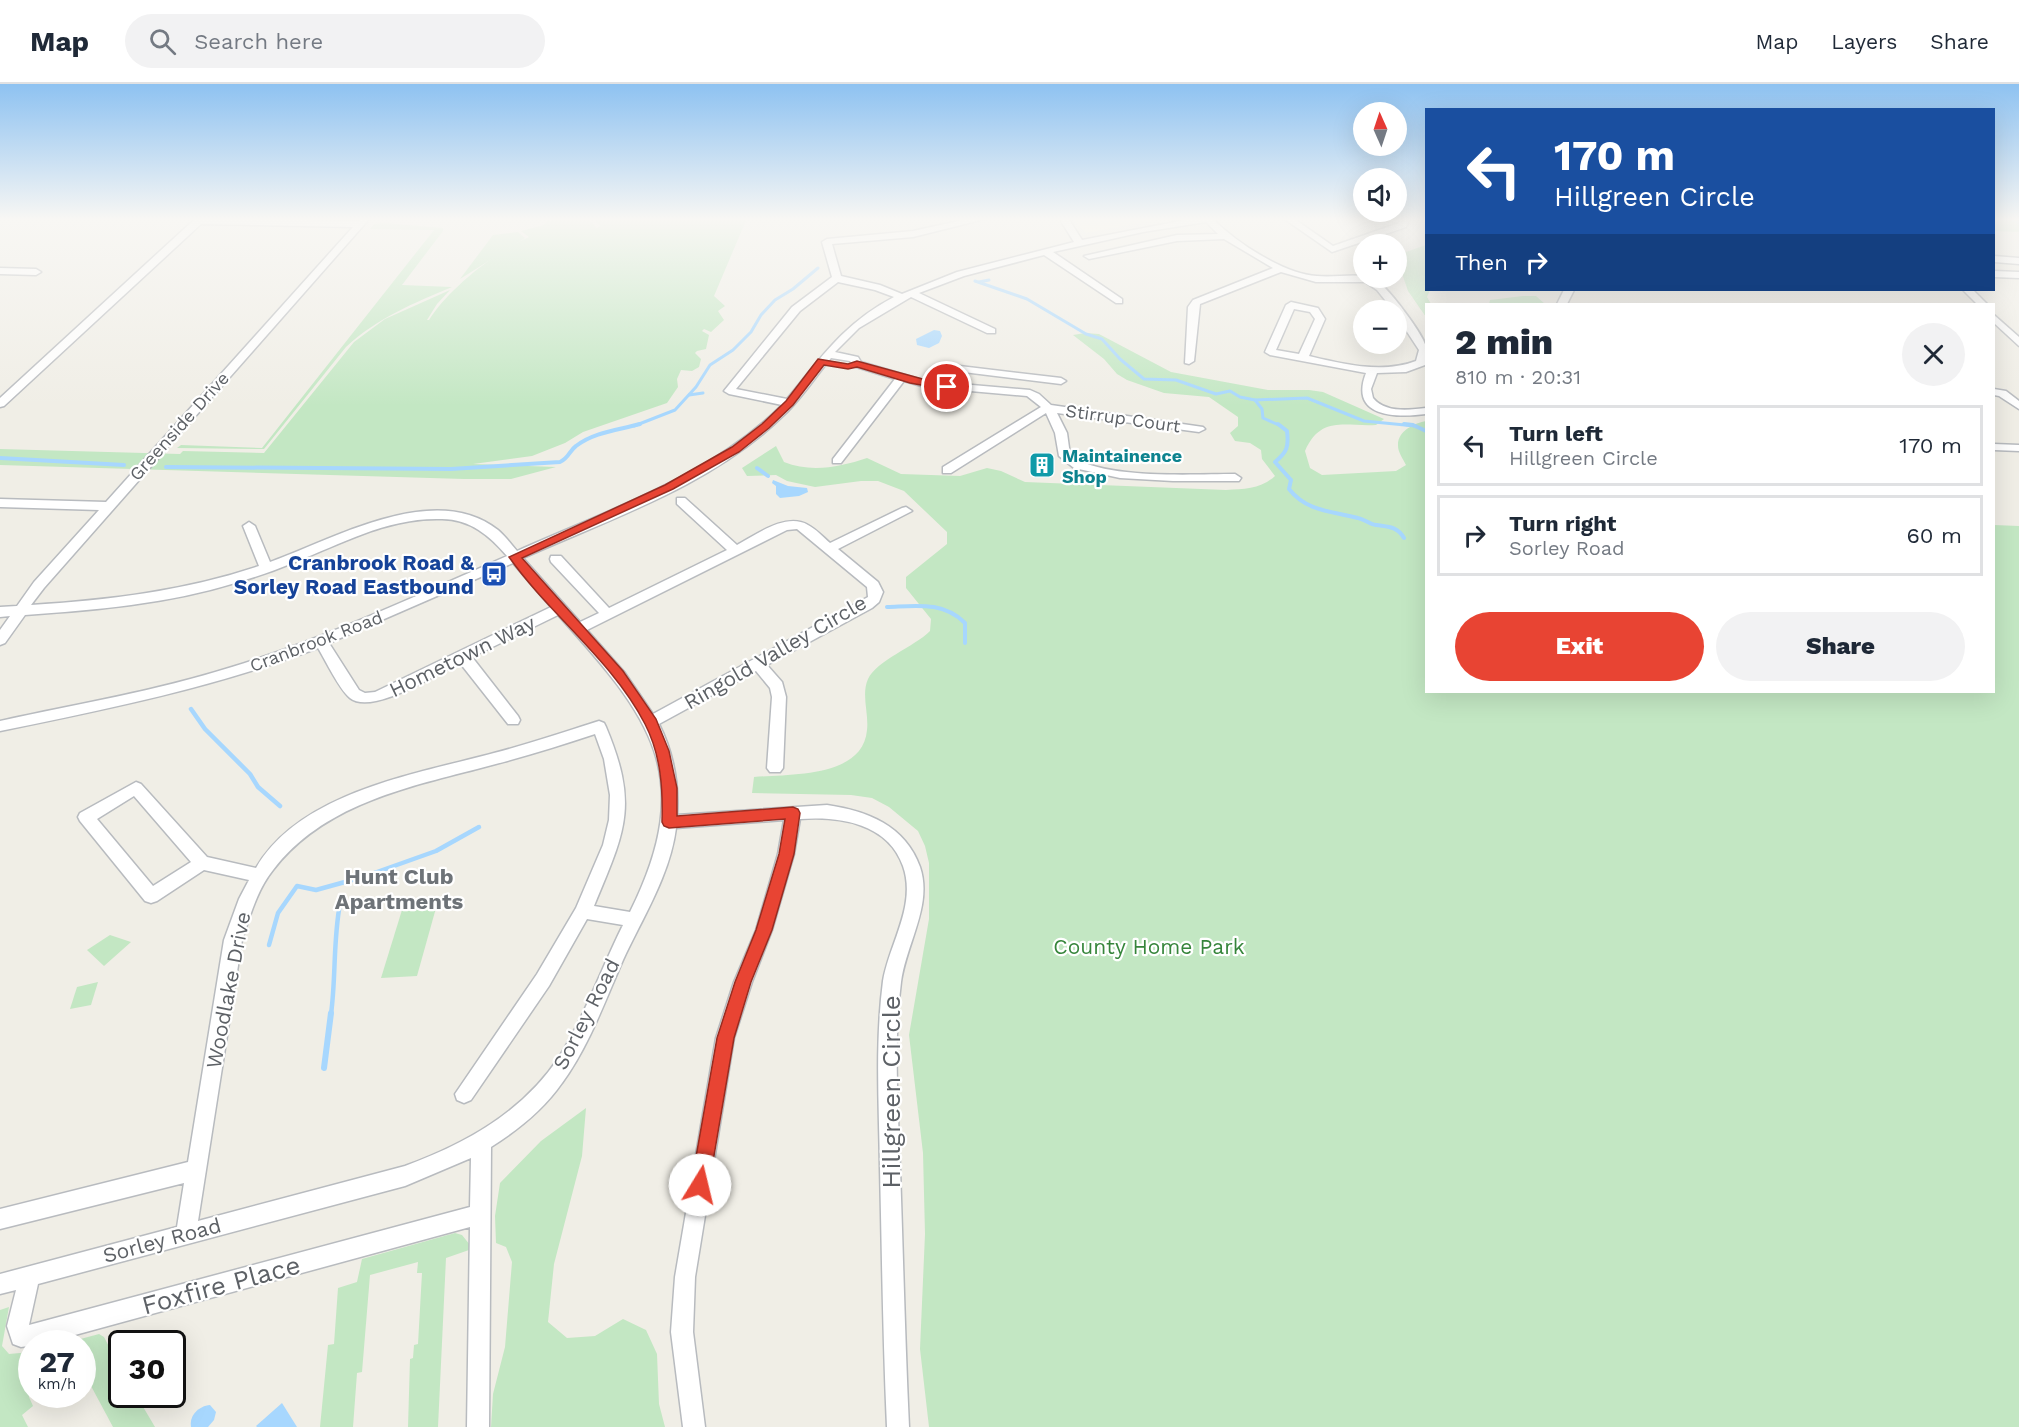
<!DOCTYPE html>
<html lang="en">
<head>
<meta charset="utf-8">
<style>
  body { margin:0; font-family:"Work Sans",sans-serif; background:#f2f2f3; color:#1f2937; height:100vh; display:flex; flex-direction:column; font-size:22px; white-space:nowrap }
  * { box-sizing:border-box; margin:0 }
  p { font-size:20px; color:#747a83 }
  .icon { flex:none; width:33px; height:33px; fill:none; stroke:currentColor; stroke-width:2; stroke-linecap:round; stroke-linejoin:round }
  .map { position:relative; flex:1; overflow:hidden }
  .drawer { position:absolute; left:1425px; top:219px; width:570px; height:390px; display:flex; flex-direction:column; background:#fff; border-radius:0px; box-shadow:0 6px 24px #0002 }
  .drawer>* { flex:none }
  .top-card { position:absolute; left:1425px; top:24px; width:570px; height:183px; border-radius:0px; box-shadow:0 6px 24px #0002; background:#1a4fa0; color:#fff; overflow:hidden }
  .needle { width:39px; rotate:357deg }
  .fabs { position:absolute; left:1353px; top:18px; display:grid; gap:12px }
  .fabs a { display:grid; place-items:center; width:54px; height:54px; border-radius:50%; background:#fff; box-shadow:0 6px 24px #0002; font-size:30px }
  .speed { position:absolute; left:18px; top:1246px; display:flex; gap:12px; font-size:30px; font-weight:700; text-align:center }
  .speed>* { display:grid; place-content:center; width:78px; height:78px; border-radius:50%; background:#fff; box-shadow:0 6px 24px #0002; line-height:1 }
  .speed small { font-size:15px; font-weight:400 }
  .speed .limit { border:3px solid #111; border-radius:9px; background:#fff; color:#111 }
  .pin { position:absolute; display:grid; place-items:center; width:51px; height:51px; color:#fff; margin:-26px; border:3px solid #fff; border-radius:50%; box-shadow:0 2px 6px #0007 }
  .me { position:absolute; width:66px; margin:-33px; rotate:9deg; stroke-linejoin:round; filter:drop-shadow(0 0 4px #0008) }
  .turn { display:flex; align-items:center; gap:21px; height:126px; padding:0 30px; font-size:27px }
  .turn .icon { width:78px; height:78px; stroke-width:2.5 }
  .turn b { display:block; font-size:42px; line-height:51px }
  .then { display:flex; align-items:center; height:57px; padding:0 30px; background:#0003; gap:12px; font-size:22px }
  .round { display:grid; place-items:center; flex:none; width:63px; height:63px; border-radius:32px; background:#f2f2f3 }
  .summary { display:flex; align-items:center; justify-content:space-between; height:102px; padding:0 30px }
  h1 { font-size:36px; font-weight:800; line-height:45px }
  .primary-button { display:flex; gap:12px; margin-top:auto; padding:12px 30px }
  .primary-button a { flex:1; height:69px; border-radius:36px; background:#e84433; color:#fff; font-size:24px; font-weight:800; line-height:69px; text-align:center }
  .primary-button a+a { background:#f2f2f3; color:#1f2937 }
  ul { padding:0; list-style:none }
  li { display:flex; align-items:center; gap:18px; height:81px; margin:0 12px 9px; padding:0 18px; border:3px solid #e0e1e3; border-radius:0px }
  li div { flex:1 }
  li b { display:block; font-size:22px }
  li em { font-style:normal }
  header { display:flex; align-items:center; gap:36px; box-sizing:border-box; height:84px; padding:0 30px; background:#fff; border-bottom:2px solid #e0e1e3 }
  header strong { font-size:28px }
  nav { display:flex; gap:33px; margin-inline-start:auto; font-size:21px }
  .search { width:420px; height:54px; background:#f2f2f3; display:flex; align-items:center; gap:15px; box-sizing:border-box; padding:0 21px; border-radius:33px; color:#747a83; font-size:22px }
  .map>svg:first-child { display:block }
</style>
</head>
<body>
<header>
<strong>Map</strong>
<div class="search"><svg class="icon" aria-label="search" viewBox="0 0 24 24"><circle cx="10" cy="10" r="6"/><path d="M15 15l6 6"/></svg>Search here</div>
<nav><a>Map</a><a>Layers</a><a>Share</a></nav>
</header>
<div class="map">
<svg width="2019" height="1343" viewBox="0 0 2019 1343">
  <rect width="100%" height="100%" fill="#f0eee6"/>
  <polygon fill="#fef6dd" points="1071,134 1165,134 1086,149"/>
  <g fill="#c3e7c3">
    <path d="M582,134H588L597,144L600,142L592,134H747L714,212L725,222L718,227L724,236L711,248L704,245L702,247L709,251L706,265L697,267L695,269L701,275L699,283L692,287L681,286L677,295L678,303L667,319L583,348L565,359L532,372L473,380L556,383L511,395H464L0,381V365L180,370L183,367L264,369L354,258L385,235L450,206L437,220L427,236H429C449,204 498,166 529,153L521,147L544,141L546,137Z"/>
    <polygon points="1994,134 2019,134 2019,148 1994,147"/>
    <path d="M385,139L443,144V147L402,201L452,203C414,219 377,234 346,263L264,365L177,364L181,361L262,364L434,146L370,145L374,140Z"/>
    <polygon points="518,148 525,154 460,195 493,151"/>
    <polygon points="1426,161 1426,206 1430,206 1427,213 1431,220 1426,220 1426,233 1408,207 1397,175 1400,170"/>
    <polygon points="1523,212 1536,212 1545,220 1489,220 1490,216"/>
    <path d="M1085,249L1099,250L1171,288L1268,306H1309L1323,308L1384,335L1376,341C1345,343 1321,331 1305,367L1310,384L1322,391L1396,387L1406,381C1403,375 1398,368 1398,362C1397,347 1415,339 1426,337V608H1994V441L2019,442V1343H929L920,1265L925,1150L923,1069L909,951L929,835V779L925,762L918,747L889,723L872,714L851,711L752,709L754,693C790,690 863,694 867,646C869,629 861,611 868,595C877,576 914,563 930,547L931,535L906,504V493L947,460V448L904,407L878,397H861L815,403L787,397L776,391L747,392L742,384L776,362L784,378C811,389 840,383 867,374L901,390L960,392L987,384L1001,387L1025,398L1226,406C1245,405 1261,405 1275,392L1262,375L1261,366L1250,359L1235,357L1230,349L1238,342V333L1209,313L1164,309L1127,296L1117,290L1104,275L1073,251Z"/>
    <polygon points="436,824 417,892 381,894 402,826"/>
    <polygon points="110,851 131,858 104,882 87,866"/>
    <polygon points="98,898 91,921 70,925 77,903"/>
    <polygon points="586,1024 582,1072 554,1180 548,1238 567,1254 595,1252 623,1235 646,1246 657,1270 659,1320 665,1343 491,1343 493,1310 505,1263 512,1178 506,1163 496,1159 495,1132 500,1099 541,1057"/>
    <polygon points="455,1149 462,1151 470,1161 469,1166 446,1174 438,1343 408,1343 410,1275 413,1274 414,1261 418,1260 422,1189 417,1189 418,1178 370,1191 362,1288 357,1289 353,1343 320,1343 328,1261 334,1260 338,1204 357,1198 362,1175"/>
    <polygon points="9,1223 2,1262 9,1270 31,1268 31,1310 29,1313 33,1322 22,1331 28,1343 0,1343 0,1226"/>
    <polygon points="99,1250 104,1253 121,1286 122,1311 136,1311 155,1343 113,1343 83,1287 82,1260 62,1260"/>
  </g>
  <g fill="#a7d7fe">
    <polygon points="934,246 940,247 942,252 939,259 929,264 917,261 916,255"/>
    <polygon points="773,396 788,402 807,404 808,408 799,412 780,414 776,410 776,402 772,399"/>
    <polygon points="282,1319 297,1343 257,1343 256,1342"/>
    <path d="M210,1321L216,1328L214,1336L208,1343H191C189,1331 199,1322 210,1321Z"/>
  </g>
  <g fill="none" stroke-linecap="round" stroke-linejoin="round">
    <g stroke="#a7d7fe" stroke-width="3">
      <polyline points="2009,134 2019,139"/>
      <polyline points="975,197 1027,215 1086,250 1102,255 1120,275 1144,295 1176,296 1216,310 1230,307 1240,313 1255,316 1307,314 1364,337 1415,342"/>
      <polyline points="979,198 989,196"/>
      <polyline points="689,311 703,309"/>
      <polyline points="1255,316 1262,325 1263,334 1281,342"/>
      <polyline points="634,342 675,326 696,303 710,281 733,266 751,248 761,231 775,216 793,205 818,184"/>
    </g>
    <g stroke="#a7d7fe" stroke-width="4">
      <path d="M1278,340L1287,347C1289,363 1287,368 1275,378L1291,396L1289,405C1307,428 1332,427 1358,434C1364,435 1369,440 1376,441C1388,443 1397,442 1404,454"/>
      <polyline points="1404,340 1413,341 1426,347"/>
      <polyline points="0,374 124,381"/>
      <path d="M166,383L451,385L560,378C569,374 569,367 576,362C594,348 619,346 640,340"/>
      <polyline points="757,384 768,392"/>
      <path d="M887,523C916,522 943,517 965,539V559"/>
    </g>
    <g stroke="#a7d7fe" stroke-width="4.5">
      <polyline points="191,625 205,645 250,690 258,703 280,722"/>
      <polyline points="269,861 278,829 297,802 316,806 363,793 436,767 479,743"/>
      <path d="M331,930C336,894 333,856 340,820"/>
    </g>
    <polyline stroke="#a7d7fe" stroke-width="6" points="324,984 331,929"/>
    <g stroke="#b8bbbf" stroke-width="3">
      <g id="minor">
        <path d="M196,134L358,137L361,134H370L44,504L31,521C109,516 185,507 259,482L243,442L249,438L255,442L270,478C334,455 435,396 498,446C505,452 511,460 517,467C608,426 710,393 782,321L729,310L724,307L792,223L832,193L822,158L827,155L913,147L972,134H989L913,153L832,160L841,192L880,201L902,210L957,188L1074,158L1059,134H1068L1082,156L1190,135L1217,134L1214,136C1237,159 1284,190 1317,192C1338,194 1357,188 1374,195C1386,200 1424,251 1426,263C1428,269 1427,276 1425,281L1406,288L1377,289L1371,305L1373,314C1385,329 1409,326 1426,324V330C1395,334 1349,333 1366,289L1270,271L1265,268L1286,221L1291,218L1318,224L1325,235L1309,272C1343,280 1382,290 1416,277L1419,266L1396,231V226H1393L1377,206L1365,198H1316L1281,188L1200,220L1194,277L1189,280L1185,279L1188,223L1193,216L1273,184L1224,155L1177,157L1089,175L1084,172L1177,151L1218,150L1206,138L1143,148L1053,168L1122,215V219H1116L1044,171L964,192L919,209L995,245V249H987L911,213L859,244L835,268L858,273L861,278L926,297L1030,306L1039,310L1051,321L1203,343L1205,345L1199,348L1057,329L1067,349L1070,371C1103,396 1193,390 1235,390L1241,394L1239,397H1173L1120,394L1074,384L1059,372L1055,349L1046,329L951,389H943V383L1041,323L1027,312L925,303L904,297L841,379H833V375L895,295L853,282L850,277L831,274C815,293 802,314 784,331C713,401 612,434 523,474L580,538L599,529L551,478L550,475L551,472H561L609,524L727,466L677,420V414H685L737,461C756,451 786,428 808,441C816,445 823,453 830,459L902,424L906,423L912,427L838,465L878,498L883,508L879,518L872,524L767,581L782,598L786,613L783,684L780,688H770L767,684L772,613L770,604L756,587L659,640C673,668 679,700 677,731L827,721C867,727 905,741 920,783C933,821 906,860 901,898C893,959 898,1022 900,1084C903,1170 905,1257 909,1343H887C883,1257 882,1170 880,1084C879,1022 875,958 883,897C889,860 917,821 903,782C888,739 839,732 800,735L794,770L772,846L752,898L734,954L695,1193L693,1248L705,1343H683L671,1248L675,1193L716,954L734,898L756,846L778,770L784,736L676,744C670,791 643,833 623,876C605,917 589,962 562,999C544,1025 518,1046 491,1063L489,1343H467L470,1143L42,1260L21,1263L13,1260L7,1242L16,1206L0,1210V1190L177,1143L184,1099L0,1145V1125L188,1078L224,856L239,815L249,796L204,786L157,817L151,819L145,817L80,737L78,733L80,729L136,698L141,700L207,773L256,784C300,708 416,690 494,669C529,660 564,648 599,637L604,639L606,643C639,722 625,747 594,822L630,828C698,691 650,633 558,531L472,573L518,632L520,636L518,640H508L460,579C438,589 372,632 350,614C339,605 326,577 318,564C215,603 108,625 0,647V637C77,620 156,607 232,583C326,554 416,512 507,472C490,452 470,435 442,435C389,433 343,459 295,478C276,486 256,493 235,499C167,520 96,526 25,531L5,559L0,561V546L10,532L0,533V523L17,522L34,498L99,426L0,423V415L106,418L353,143L201,140L4,322L0,323V314ZM838,198L875,206L894,213C844,239 821,274 787,315L736,305L800,227ZM1294,225L1310,228L1315,235L1299,270L1276,266ZM797,445L867,503L868,513L653,630L625,589L587,546L787,446ZM513,479L551,523L375,608L365,609L359,606L329,559ZM595,650L604,675L610,711L609,736L603,761L576,824L537,890L455,1010L457,1016L464,1019L471,1016L549,902L587,835L623,841C601,885 585,932 559,973C523,1028 465,1060 405,1082L198,1137L242,856C250,832 257,806 273,786C322,722 403,704 477,685C516,675 556,663 595,650ZM134,712L191,778L153,802L97,735ZM471,1074L470,1123L29,1241L38,1200L405,1102Z"/>
        <polygon points="1283,134 1293,134 1333,162 1399,139 1401,134 1410,134 1406,143 1332,168"/>
        <polygon points="1994,172 2019,174 2019,180 1994,178"/>
        <polygon points="0,184 36,185 41,188 36,191 0,190"/>
        <polygon points="1994,187 2019,188 2019,194 1994,193"/>
        <polygon points="1564,206 1574,206 1567,220 1557,220"/>
        <polygon points="1963,206 1973,206 1987,220 1977,220"/>
        <polygon points="1994,231 2019,253 2019,262 1994,239"/>
        <polygon points="943,280 1061,294 1066,297 1061,300 939,285 938,283"/>
        <polygon points="1994,305 2006,307 2019,317 2019,325 1999,312 1994,311"/>
        <polygon points="1994,360 2019,361 2019,367 1994,366"/>
      </g>
    </g>
    <use href="#minor" fill="#fff" fill-rule="evenodd"/>
  </g>
  <linearGradient id="sky" x2="0" y2="1"><stop stop-color="#8ec2f1"/><stop offset="0.42" stop-color="#f8f7f4"/><stop offset="1" stop-color="#f8f7f4" stop-opacity="0"/></linearGradient>
  <rect width="2019" height="322" fill="url(#sky)"/>
  <path fill="#e84433" stroke="#972c21" stroke-width="1.5" d="M818,275L848,280L857,277L952,303L947,306L910,299L857,283L848,285L824,281L793,321L769,344L739,368L673,405L522,474L623,587L656,635L669,667L677,704V732L793,723L798,725L800,729L794,770L772,846L751,898L734,954L709,1101L707,1107L700,1110L694,1107L691,1101L717,954L735,898L756,846L779,770L785,735L669,744L664,742L662,738C663,705 661,671 645,640C613,577 549,530 509,473L665,401L732,363L762,340L786,317Z"/>
  <defs>
    <g id="building-square" transform="scale(1.35)"><rect x="-9" y="-9" width="18" height="18" rx="4" fill="#0f9aa8" stroke="#fff"/><path d="M-4-6H4V6H1V3H-1V6H-4ZM-2.5-4.3h1.7v1.8h-1.7ZM.8-4.3h1.7v1.8H.8ZM-2.5-1h1.7V.8h-1.7ZM.8-1h1.7V.8H.8Z" fill="#fff"/></g>
    <g id="bus-square" transform="scale(1.35)"><rect x="-9" y="-9" width="18" height="18" rx="4" fill="#1a4fb4" stroke="#fff"/><path d="M-5-6H5V4H4V6H2V4H-2V6H-4V4H-5ZM-3.5-4V0h7V-4ZM-3.5 1.2v1.5H-2V1.2ZM2 1.2v1.5H3.5V1.2Z" fill="#fff"/></g>
  </defs>
  <g fill-rule="evenodd">
    <use href="#building-square" x="1042" y="381"/>
    <use href="#bus-square" x="494" y="490"/>
  </g>
  <g text-anchor="middle" dominant-baseline="central" stroke-width="4.5" stroke-linejoin="round" paint-order="stroke">
    <g font-size="18" fill="#5d6166" stroke="#fff">
      <text transform="translate(1123 334) rotate(8)">Stirrup Court</text>
      <text transform="translate(179 342) rotate(-48)">Greenside Drive</text>
      <text transform="translate(316 557) rotate(-21)">Cranbrook Road</text>
    </g>
    <g font-size="18" font-weight="bold" fill="#0d838f" stroke="#fff" text-anchor="start">
      <text x="1062" y="371">Maintainence<tspan x="1062" dy="21">Shop</tspan></text>
    </g>
    <g font-size="21" font-weight="bold" fill="#164399" stroke="#fff" text-anchor="end">
      <text x="474" y="478">Cranbrook Road &amp;<tspan x="474" dy="24">Sorley Road Eastbound</tspan></text>
    </g>
    <g font-size="21" fill="#5d6166" stroke="#fff">
      <text transform="translate(775 568) rotate(-30)">Ringold Valley Circle</text>
      <text transform="translate(462 572) rotate(-26)">Hometown Way</text>
      <text transform="translate(228 906) rotate(-79)">Woodlake Drive</text>
      <text transform="translate(586 930) rotate(-63)">Sorley Road</text>
      <text transform="translate(162 1156) rotate(-15)">Sorley Road</text>
    </g>
    <g font-size="21" fill="#36853b" stroke="#fff">
      <text x="1149" y="862">County Home Park</text>
    </g>
    <g font-size="22" font-weight="bold" fill="#6e7378" stroke="#fff">
      <text x="399" y="792">Hunt Club<tspan x="399" dy="25">Apartments</tspan></text>
    </g>
    <g font-size="26" fill="#5d6166" stroke="#fff">
      <text transform="translate(891 1008) rotate(-90)">Hillgreen Circle</text>
      <text transform="translate(221 1201) rotate(-15)">Foxfire Place</text>
    </g>
  </g>
</svg>
<div class="fabs">
<a><svg class="needle" viewBox="-14 -14 28 28"><path d="M0-13l5 13h-10z" fill="#e53935"/><path d="M0 13l5-13h-10z" fill="#747a83"/></svg></a>
<a><svg class="icon" aria-label="sound" viewBox="0 0 24 24"><path d="M4 9h4l5-4v14l-5-4H4zM17 9q2 3 0 6"/></svg></a>
<a>+</a>
<a>−</a>
</div>
<div class="speed"><div>27<small>km/h</small></div><div class="limit">30</div></div>
<div class="pin" style="left:947px;top:303px;background:#d93025"><svg class="icon" aria-label="arrive" viewBox="0 0 24 24"><path d="M6 21V4h12l-3 4 3 4H6"/></svg></div>
<svg class="me" style="left:700px;top:1101px" viewBox="-20 -20 40 40"><circle r="19" fill="#fff"/><path d="M0-13L10 11 0 6-10 11z" fill="#e84433"/></svg>
<div class="top-card">
<div class="turn"><svg class="icon" aria-label="left" viewBox="0 0 24 24"><path d="M17 20v-9H6M10 6l-5 5 5 5"/></svg><div><b>170 m</b>Hillgreen Circle</div></div>
<div class="then">Then<svg class="icon" aria-label="right" viewBox="0 0 24 24"><path d="M7 20v-9h11M14 6l5 5-5 5"/></svg></div>
</div>
<section class="drawer">
<div class="summary"><div><h1>2 min</h1><p>810 m · 20:31</p></div><a class="round"><svg class="icon" aria-label="close" viewBox="0 0 24 24"><path d="M6 6l12 12M18 6L6 18"/></svg></a></div>
<ul>
<li><svg class="icon" aria-label="left" viewBox="0 0 24 24"><path d="M17 20v-9H6M10 6l-5 5 5 5"/></svg><div><b>Turn left</b><p>Hillgreen Circle</p></div><em>170 m</em></li>
<li><svg class="icon" aria-label="right" viewBox="0 0 24 24"><path d="M7 20v-9h11M14 6l5 5-5 5"/></svg><div><b>Turn right</b><p>Sorley Road</p></div><em>60 m</em></li>
</ul>
<div class="primary-button"><a>Exit</a><a>Share</a></div>
</section>
</div>
</body>
</html>
